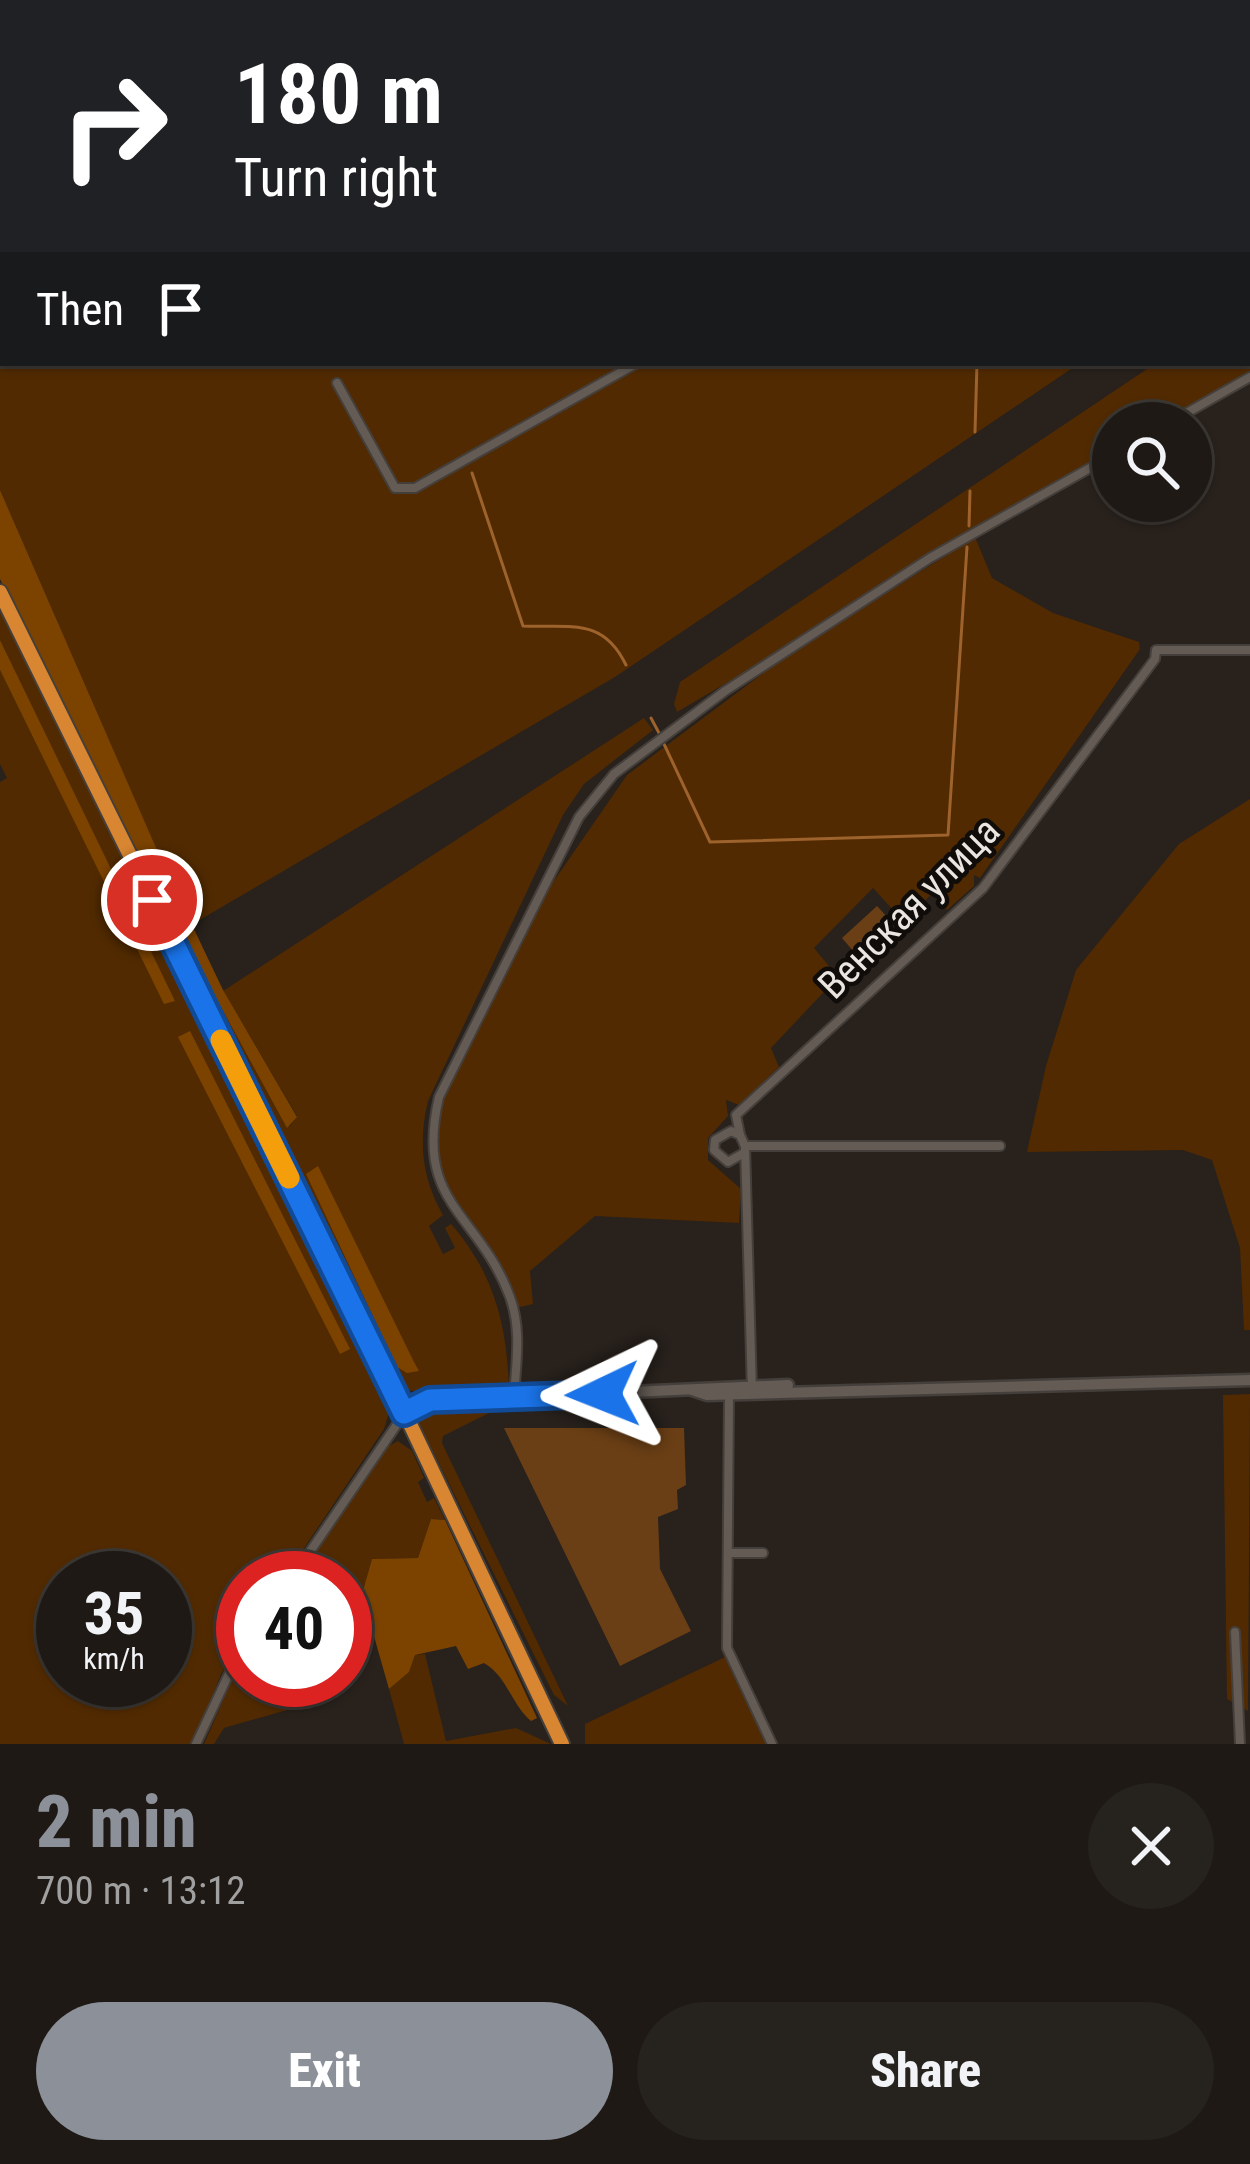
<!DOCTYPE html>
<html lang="en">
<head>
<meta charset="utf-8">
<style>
  body { margin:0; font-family:"Roboto Condensed",sans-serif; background:#26221e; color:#f1f3f6; height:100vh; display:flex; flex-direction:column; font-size:45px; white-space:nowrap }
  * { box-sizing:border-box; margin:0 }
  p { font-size:39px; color:#a1a0a0 }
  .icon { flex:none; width:66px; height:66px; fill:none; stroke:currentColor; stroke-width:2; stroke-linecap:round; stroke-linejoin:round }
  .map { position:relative; height:1744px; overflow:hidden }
  .side { display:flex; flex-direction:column; background:#1e1915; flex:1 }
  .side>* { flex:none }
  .hud { position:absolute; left:0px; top:0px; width:1251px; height:366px; box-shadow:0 3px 9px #0004,0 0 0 3px #3c3834; background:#202124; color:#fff; overflow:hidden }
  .tools { position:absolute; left:1092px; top:402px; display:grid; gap:24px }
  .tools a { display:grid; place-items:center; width:120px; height:120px; border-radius:50%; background:#1e1915; box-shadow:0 3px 9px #0004,0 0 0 3px #3c3834; font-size:60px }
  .speed { position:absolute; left:36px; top:1551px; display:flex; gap:24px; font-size:60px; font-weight:700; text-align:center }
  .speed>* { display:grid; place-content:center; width:156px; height:156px; border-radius:50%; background:#1e1915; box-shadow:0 3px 9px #0004,0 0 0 3px #3c3834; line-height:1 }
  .speed small { font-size:30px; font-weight:400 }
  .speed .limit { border:18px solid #d22; background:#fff; color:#111 }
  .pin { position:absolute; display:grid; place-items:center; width:102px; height:102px; color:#fff; margin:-51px; border:6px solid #fff; border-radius:50%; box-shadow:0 3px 12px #0007 }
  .me { position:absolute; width:132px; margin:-66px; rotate:268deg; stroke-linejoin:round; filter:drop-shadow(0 0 9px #0008) }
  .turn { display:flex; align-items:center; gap:42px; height:252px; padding:0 36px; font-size:54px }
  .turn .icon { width:156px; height:156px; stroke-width:2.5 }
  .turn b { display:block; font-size:84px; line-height:102px }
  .then { display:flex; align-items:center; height:114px; padding:0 36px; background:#0003; gap:24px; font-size:45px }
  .round { display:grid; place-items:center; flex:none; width:126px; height:126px; border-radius:63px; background:#26221e }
  .headline { display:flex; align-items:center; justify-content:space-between; height:204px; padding:0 36px }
  h1 { font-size:72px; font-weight:800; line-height:90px; color:#8c9099 }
  .button { display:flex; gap:24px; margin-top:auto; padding:24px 36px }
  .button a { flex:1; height:138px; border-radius:72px; background:#8c9099; color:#fff; font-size:48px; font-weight:800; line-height:138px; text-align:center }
  .button a+a { background:#26221e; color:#f1f3f6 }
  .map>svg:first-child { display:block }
</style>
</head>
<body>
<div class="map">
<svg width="1250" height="1744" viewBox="0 0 1250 1744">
  <rect width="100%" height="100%" fill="#28211c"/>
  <g fill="#512a01" fill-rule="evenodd">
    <polygon points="0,0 1250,0 1250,246 1248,3 3,3 3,363 1080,363 615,677 174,935 161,910 173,888 0,490"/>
    <path d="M1250,300V375L1168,423H1113V455L975,537L992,578L1053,613L1139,642L1140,649L980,878L974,875V886L947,910L932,894L903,921L873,888L814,948L838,977L771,1048L779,1067L739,1105L726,1100L728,1116L708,1138V1160L741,1189L739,1223L595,1216L530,1271L533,1304L516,1308C489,1221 417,1202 442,1098L549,888L627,775L782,659L972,539L677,712L674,704L680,682L1156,363H1248Z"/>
    <path d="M0,608L392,1403L384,1429L284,1578H243V1639L221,1674L193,1744H0V782L7,778L0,764V670L48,767L60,765L0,640ZM63,1578H165V1680H63Z"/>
    <path d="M644,718L653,730L584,784L563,815L428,1101C418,1143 422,1178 443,1215L429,1226L443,1254L455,1248L445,1228L451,1224C494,1273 507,1325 509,1388L404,1391L204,1001L218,994L290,1126L297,1116L223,991Z"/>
    <polygon points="1250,799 1250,1330 1244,1330 1240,1248 1212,1160 1183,1150 1027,1152 1046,1066 1076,970 1179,844"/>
    <polygon points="1250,1394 1248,1711 1227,1699 1223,1395"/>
    <polygon points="461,1402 503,1406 443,1436 442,1443 568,1706 554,1695 419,1423 419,1409 425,1404"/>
    <polygon points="398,1441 412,1451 424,1478 418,1482 427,1502 434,1498 445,1520 431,1519 418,1558 372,1559 362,1594 345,1603 345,1578 297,1578 385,1448"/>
    <polygon points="425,1654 446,1741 516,1728 551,1744 404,1744 389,1689 409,1672 415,1655"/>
    <polygon points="243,1655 243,1680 308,1680 294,1708 224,1728 214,1744 204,1744"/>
    <polygon points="725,1657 766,1744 585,1744 585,1724"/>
  </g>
  <g fill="#7c4300">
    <polygon points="0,490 174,889 161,910 0,579"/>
    <polygon points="0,640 175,1001 164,1004 0,670"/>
    <polygon points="192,925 223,990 297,1117 287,1128 215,996 204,1001 174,935"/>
    <polygon points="190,1031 350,1349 340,1354 178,1037"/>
    <polygon points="318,1166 414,1362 419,1371 407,1373 397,1367 306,1174"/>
    <path d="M431,1519L445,1520L537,1718L531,1721C512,1705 506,1675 484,1663L468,1669L456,1646L415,1655L409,1672L389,1689L362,1594L372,1559L418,1558Z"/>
  </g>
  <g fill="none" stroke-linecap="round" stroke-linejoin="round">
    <g stroke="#9e622c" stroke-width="3">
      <polyline points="992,3 992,0"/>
      <polyline points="1248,170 1250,171"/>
      <polyline points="975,432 977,363"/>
      <path d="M472,473L523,626C571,628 603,617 626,665"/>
      <polyline points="969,526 970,491"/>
      <polyline points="651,718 659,733"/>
      <polyline points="664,744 710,842 948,835 967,547"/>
    </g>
  </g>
  <g fill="#6b3f15">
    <polygon points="877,906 889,919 854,952 842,938"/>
    <polygon points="504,1428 684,1428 686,1485 677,1490 678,1509 658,1517 660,1569 691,1631 620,1666"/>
  </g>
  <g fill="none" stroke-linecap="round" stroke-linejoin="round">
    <g stroke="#453f3b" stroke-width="12">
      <g id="minor">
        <polyline points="678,3 682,0"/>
        <polyline points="1199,3 1204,0"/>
        <polyline points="337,383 395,488 415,488 637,363"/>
        <polyline points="1169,423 1250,377"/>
        <polyline points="740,1135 736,1115 983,888 1155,659 1156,650 1250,650"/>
        <polyline points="745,1146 1000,1146"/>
        <polyline points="744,1153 728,1162 714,1150 715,1140 731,1131 740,1135 745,1146 752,1391"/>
        <polyline points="729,1394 727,1648 772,1744"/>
        <path d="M514,1397C516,1363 522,1330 510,1297C478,1211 414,1205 439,1097L579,817L614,774L725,691L930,558L1113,455"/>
        <polyline points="730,1553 763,1553"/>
        <polyline points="292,1578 404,1414"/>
        <polyline points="1235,1632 1240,1744"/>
        <polyline points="196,1744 243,1644"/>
      </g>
    </g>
    <g stroke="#453f3b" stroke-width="15">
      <g id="tertiary">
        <polyline points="692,1390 707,1395 1250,1380"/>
        <polyline points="405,1413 430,1401 788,1385"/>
      </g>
    </g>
    <g stroke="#453f3b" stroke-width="18">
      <polyline id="trunk" points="0,592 392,1386 562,1744"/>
    </g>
    <use href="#minor" stroke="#635b54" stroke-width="8"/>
    <use href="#tertiary" stroke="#635b54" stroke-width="10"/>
    <use href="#trunk" stroke="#d88632" stroke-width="14"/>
  </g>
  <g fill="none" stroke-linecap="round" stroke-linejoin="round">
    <g stroke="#114b97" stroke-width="30">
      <polyline id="route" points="152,900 404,1413 430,1400 603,1394"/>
    </g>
    <use href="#route" stroke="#1a73e8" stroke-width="21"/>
    <polyline stroke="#f59e0b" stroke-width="21" points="221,1040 289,1178"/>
  </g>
  <g text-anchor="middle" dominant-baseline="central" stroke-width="9" stroke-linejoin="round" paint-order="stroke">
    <g font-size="39" fill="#eae5e1" stroke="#0f0c09">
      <text transform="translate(909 908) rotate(-45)">Венская улица</text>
    </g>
  </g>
</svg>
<div class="tools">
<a><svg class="icon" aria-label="search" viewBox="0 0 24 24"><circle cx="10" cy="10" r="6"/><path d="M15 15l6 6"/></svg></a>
</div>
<div class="speed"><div>35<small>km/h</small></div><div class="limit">40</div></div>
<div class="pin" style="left:152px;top:900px;background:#d93025"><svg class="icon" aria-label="arrive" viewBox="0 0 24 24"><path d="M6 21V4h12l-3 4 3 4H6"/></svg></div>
<svg class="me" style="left:603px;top:1394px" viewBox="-20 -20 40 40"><path d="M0-17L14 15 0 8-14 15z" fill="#1a73e8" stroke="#fff" stroke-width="4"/></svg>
<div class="hud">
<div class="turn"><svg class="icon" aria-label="right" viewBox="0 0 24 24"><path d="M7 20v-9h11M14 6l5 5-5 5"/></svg><div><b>180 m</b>Turn right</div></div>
<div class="then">Then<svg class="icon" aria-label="arrive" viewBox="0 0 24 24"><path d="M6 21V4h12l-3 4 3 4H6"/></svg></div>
</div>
</div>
<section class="side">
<div class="headline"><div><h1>2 min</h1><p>700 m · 13:12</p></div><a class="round"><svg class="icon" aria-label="close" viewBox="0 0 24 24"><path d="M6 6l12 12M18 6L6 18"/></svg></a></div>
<div class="button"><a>Exit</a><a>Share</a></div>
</section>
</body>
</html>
